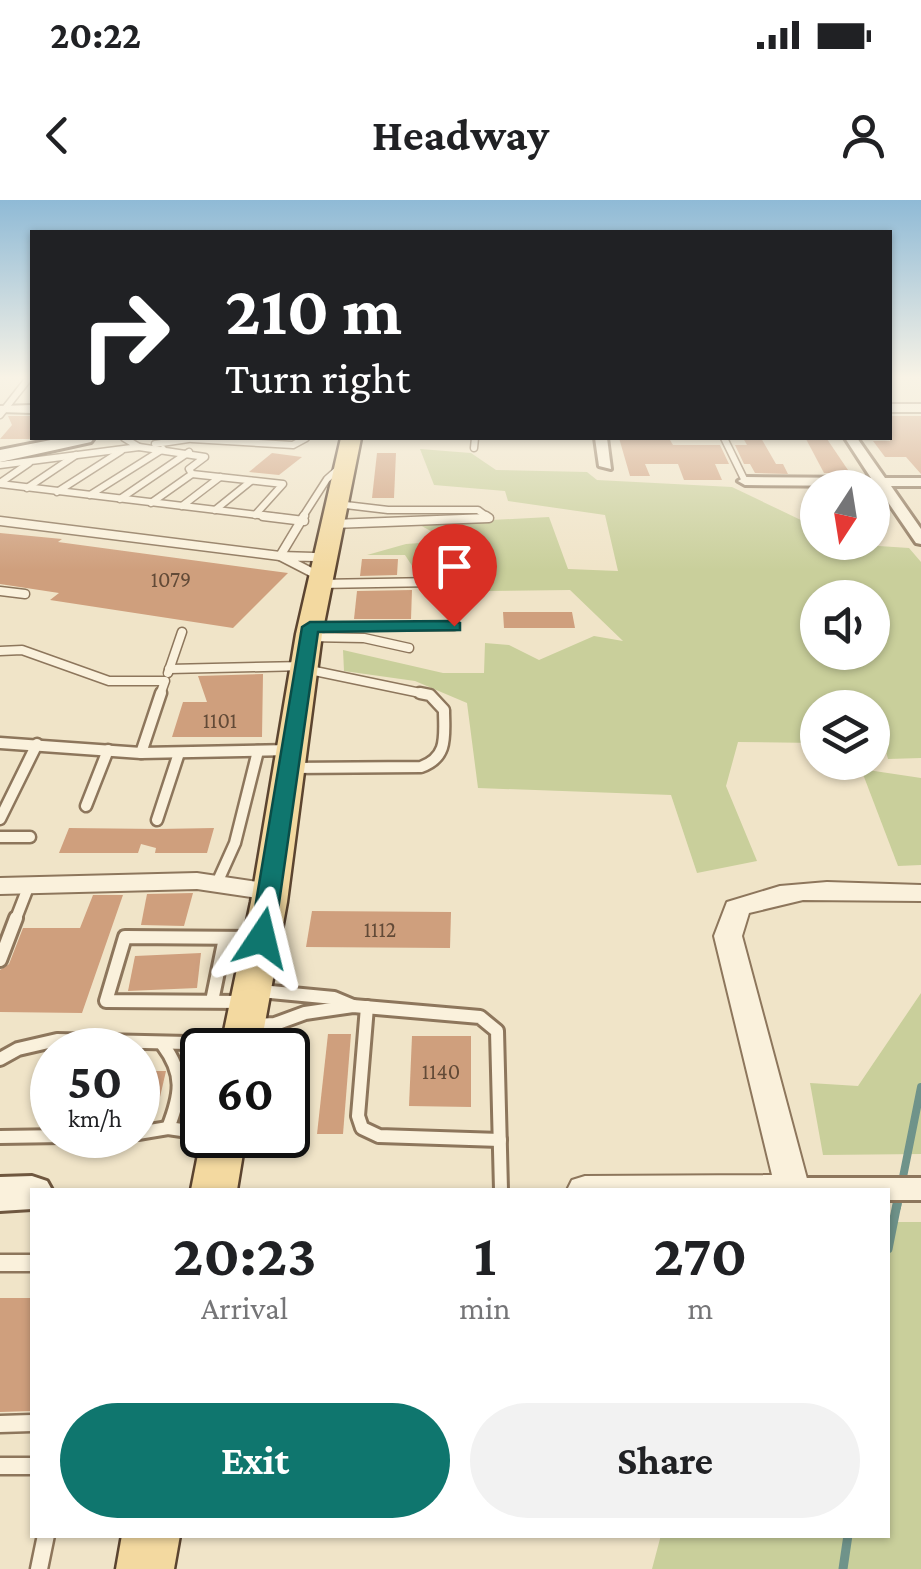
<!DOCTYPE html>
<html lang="en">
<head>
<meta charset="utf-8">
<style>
  body { margin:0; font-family:"Crimson Pro",serif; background:#f2f2f2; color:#202124; height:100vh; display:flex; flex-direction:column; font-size:38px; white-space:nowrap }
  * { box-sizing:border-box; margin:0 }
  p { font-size:32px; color:#757577 }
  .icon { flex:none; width:55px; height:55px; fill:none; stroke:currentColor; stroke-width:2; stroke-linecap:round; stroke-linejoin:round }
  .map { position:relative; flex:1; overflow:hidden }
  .drawer { position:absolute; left:30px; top:988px; width:860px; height:350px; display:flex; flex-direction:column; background:#fff; border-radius:0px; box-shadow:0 2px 8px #0004 }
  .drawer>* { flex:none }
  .guide { position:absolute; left:30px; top:30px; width:862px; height:210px; border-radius:0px; box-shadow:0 2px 8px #0004; background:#202124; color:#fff; overflow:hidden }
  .needle { width:65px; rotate:192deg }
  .buttons { position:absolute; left:800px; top:270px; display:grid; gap:20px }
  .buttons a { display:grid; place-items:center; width:90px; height:90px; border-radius:50%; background:#fff; box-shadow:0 2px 8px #0004; font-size:50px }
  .speed { position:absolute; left:30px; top:828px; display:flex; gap:20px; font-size:50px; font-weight:700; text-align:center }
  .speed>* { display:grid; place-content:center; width:130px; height:130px; border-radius:50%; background:#fff; box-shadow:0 2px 8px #0004; line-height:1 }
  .speed small { font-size:25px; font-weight:400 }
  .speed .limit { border:5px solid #111; border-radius:15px; background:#fff; color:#111 }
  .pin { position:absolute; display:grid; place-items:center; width:85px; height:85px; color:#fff; margin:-102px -42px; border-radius:50% 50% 50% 0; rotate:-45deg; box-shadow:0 0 10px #0007 }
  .pin .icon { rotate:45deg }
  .me { position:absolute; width:110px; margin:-55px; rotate:10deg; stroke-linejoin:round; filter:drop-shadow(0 0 8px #0008) }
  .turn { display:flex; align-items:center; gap:35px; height:210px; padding:0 30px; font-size:45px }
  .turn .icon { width:130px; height:130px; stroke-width:2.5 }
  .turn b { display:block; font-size:70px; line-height:85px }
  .eta { display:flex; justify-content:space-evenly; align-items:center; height:170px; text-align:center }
  .eta b { font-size:60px; font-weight:700; line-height:70px }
  .action { display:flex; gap:20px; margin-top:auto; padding:20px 30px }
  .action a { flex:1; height:115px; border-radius:60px; background:#0f766e; color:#fff; font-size:40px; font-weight:700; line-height:115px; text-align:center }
  .action a+a { background:#f2f2f2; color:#202124 }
  .status { display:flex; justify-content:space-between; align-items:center; height:70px; padding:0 50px; background:#fff; direction:ltr }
  .status svg { height:28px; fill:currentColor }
  header { display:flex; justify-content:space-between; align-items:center; height:130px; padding:0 30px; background:#fff; font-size:45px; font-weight:700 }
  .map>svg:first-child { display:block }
</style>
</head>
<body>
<div class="status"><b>20:22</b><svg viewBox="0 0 49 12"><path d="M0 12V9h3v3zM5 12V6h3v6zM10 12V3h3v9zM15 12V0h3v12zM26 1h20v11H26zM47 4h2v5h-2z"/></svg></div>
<header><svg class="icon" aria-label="back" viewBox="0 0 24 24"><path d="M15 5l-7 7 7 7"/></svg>Headway<svg class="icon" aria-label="person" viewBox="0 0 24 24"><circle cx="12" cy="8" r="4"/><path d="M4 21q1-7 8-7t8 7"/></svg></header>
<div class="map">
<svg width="921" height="1369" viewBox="0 0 921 1369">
  <rect width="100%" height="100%" fill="#f0e4c8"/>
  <g fill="#c9cf9b" fill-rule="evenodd">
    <path d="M420,249L471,253L496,270L587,272L597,280L732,287L805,322L818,342L909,348L921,362V558L888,559L884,544L873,543L872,508H818L817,543L738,542L726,586L757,661L697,673L671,595L478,588L467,503L415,481L344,471L343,450L443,473H484L485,443L509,445L539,460L594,436L623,441L570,390L486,391L416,372L405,355H367L406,344L449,341L418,324L549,317L568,369L618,371L605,315L508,301L505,291L434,285ZM818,398H872V452H818Z"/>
    <polygon points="861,569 921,578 921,665 898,666"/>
    <polygon points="921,793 921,954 823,955 810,883 858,886"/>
    <polygon points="888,1022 921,1022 921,1369 652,1369 661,1335 888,1335"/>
  </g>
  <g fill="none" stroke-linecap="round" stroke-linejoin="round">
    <polyline stroke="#6f938a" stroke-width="8" points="897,1007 921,887"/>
    <g stroke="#6f938a" stroke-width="9">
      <polyline points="888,1049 897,1004"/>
      <polyline points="843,1369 848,1335"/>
    </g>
  </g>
  <g fill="#cf9f7d">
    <polygon points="8,216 32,216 32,239 0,239 12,225"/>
    <polygon points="890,216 921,216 921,274 906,257 885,257 873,241 890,241"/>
    <polygon points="619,238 670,240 673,245 720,245 729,264 715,264 722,280 684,280 678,264 645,264 650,276 630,276"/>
    <polygon points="743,238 761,238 776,264 783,264 788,274 755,273 750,264 744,264 735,245 747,245"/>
    <polygon points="806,239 827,239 850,273 824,273"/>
    <polygon points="272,253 302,257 279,275 249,272"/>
    <polygon points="377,253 396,253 394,298 372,298"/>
    <polygon points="0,333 62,339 58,342 288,373 233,428 50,400 59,393 0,384"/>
    <polygon points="362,359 398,359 397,375 360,376"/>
    <polygon points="412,390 411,419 354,419 357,391"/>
    <polygon points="503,412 572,412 575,428 504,428"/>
    <polygon points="263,474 262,537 172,537 183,502 207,502 198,476"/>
    <polygon points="69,628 158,629 214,628 207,653 155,653 156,648 141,644 138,653 59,653"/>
    <polygon points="193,693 184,726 141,725 147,694"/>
    <polygon points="93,695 123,695 82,813 0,812 0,770 9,764 23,728 80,728"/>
    <polygon points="312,711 451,712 450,748 306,747"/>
    <polygon points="201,753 197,788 128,791 135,756"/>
    <polygon points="328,834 351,834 343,934 317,934"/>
    <polygon points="412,836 471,836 471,907 409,906"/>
    <polygon points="138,871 166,871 157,910 138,910"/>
    <polygon points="0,1098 32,1098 32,1211 0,1212"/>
  </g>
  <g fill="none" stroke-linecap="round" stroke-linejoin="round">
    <g stroke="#8d765c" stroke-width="9">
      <g id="service-far4">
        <polyline points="0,215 29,178"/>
        <polyline points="724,238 745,281"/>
        <polyline points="192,239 293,245 306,238"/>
        <polyline points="155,244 195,238"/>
        <polyline points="139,247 205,257 189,269 192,274 151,303"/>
        <polyline points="474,248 475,238"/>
        <polyline points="0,265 139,247 124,238"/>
        <polyline points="192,274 283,284 255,315"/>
        <polyline points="0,283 29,263"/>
        <polyline points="0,284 283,318"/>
        <polyline points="27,288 76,255"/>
        <polyline points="57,292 121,251"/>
        <polyline points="90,295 163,249"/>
        <polyline points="120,299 189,252"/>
        <polyline points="337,304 388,310 478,310 489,318 477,318"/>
        <polyline points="182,306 220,277"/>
        <polyline points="215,310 251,281"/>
        <polyline points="302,318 327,279 346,262"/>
      </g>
    </g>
    <g stroke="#8d765c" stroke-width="11">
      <g id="service-far3">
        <polyline points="263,316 304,321"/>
        <polyline points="0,321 280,356 304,316"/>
        <polyline points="333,324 489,318 486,316"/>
        <polyline points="317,383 313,373 280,356 314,357 324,363"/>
        <polyline points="0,391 25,394"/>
        <polyline points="312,427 454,426 455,390 435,382 319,384"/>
        <polyline points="308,437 364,438 409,448"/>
        <polyline points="0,451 22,450 109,481 165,481 160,495"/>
        <polyline points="169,469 305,466"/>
        <polyline points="305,469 430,495"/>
        <polyline points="168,473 182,432"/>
      </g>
    </g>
    <g stroke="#8d765c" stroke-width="15">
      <g id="service-far2">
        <polyline points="161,493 141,553 290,550"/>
        <polyline points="0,543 141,553"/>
        <path d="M290,568L421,567C449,557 444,535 444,510L430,495L420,493"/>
        <polyline points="86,606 108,550"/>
        <polyline points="0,619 37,544"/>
        <polyline points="157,620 179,553"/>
        <polyline points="0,637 30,637"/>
        <polyline points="217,683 235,643 258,551"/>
        <polyline points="15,721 29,685"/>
      </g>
    </g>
    <g stroke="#8d765c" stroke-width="18">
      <g id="service-far1">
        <polyline points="0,760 16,718"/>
        <polyline points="260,791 334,798 353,806"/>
        <polyline points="212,801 225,738"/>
        <polyline points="245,802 106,801 125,737 255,738"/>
        <polyline points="367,807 358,916 362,928 379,936 500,940"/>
        <polyline points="253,825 275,824 305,813 353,806 480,817 497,831 501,990"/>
        <path d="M163,845C185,874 181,895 168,928"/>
        <polyline points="0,859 18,849 57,840 232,844"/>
        <polyline points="138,933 168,928 202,933"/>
        <polyline points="0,937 128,935"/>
      </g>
    </g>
    <g stroke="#8d765c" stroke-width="21">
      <g id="service">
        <polyline points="0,1063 32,1063"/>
        <polyline points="0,1224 32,1223"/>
        <polyline points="0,1266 32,1266"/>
        <polyline points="39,1369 46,1335"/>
      </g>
    </g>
    <g stroke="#8d765c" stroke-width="6">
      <g id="minor">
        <polygon points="595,238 607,238 611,269 599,266"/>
        <polygon points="845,238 857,238 885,278 921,278 921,286 891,286 921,329 921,344 916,343 877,286 745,285 738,281 745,277 871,278"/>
        <polygon points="793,978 921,978 921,1000 888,1000 888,990 779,990 783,981"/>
      </g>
    </g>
    <g stroke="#8d765c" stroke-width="4">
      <g id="tertiary">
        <rect x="890" y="204" width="31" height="8"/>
        <polygon points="32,205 32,213 0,212 0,206"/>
        <polygon points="197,673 271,684 285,692 271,700 197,689 0,694 0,678"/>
        <polygon points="827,682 921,685 921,701 803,700 749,713 742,736 810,990 567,990 572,980 585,976 772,975 714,736 727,702 780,686"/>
      </g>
    </g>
    <g stroke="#6f573f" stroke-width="6">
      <g id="secondary">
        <polygon points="61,238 94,238 91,242 0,262 0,250"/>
        <polygon points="32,976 47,981 52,990 32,990 32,1009 0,1011 0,977"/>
      </g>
    </g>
    <g stroke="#5b4430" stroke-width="5">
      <g id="primary">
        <polygon points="341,238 361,238 322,434 287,702 260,850 220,850 251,702 296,434"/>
        <polygon points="202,934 246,935 237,990 191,990"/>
        <polygon points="122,1335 180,1335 174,1369 116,1369"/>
      </g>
    </g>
    <use href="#service-far4" stroke="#faf1dc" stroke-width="6"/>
    <use href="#service-far3" stroke="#faf1dc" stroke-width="8"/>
    <use href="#service-far2" stroke="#faf1dc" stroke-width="10"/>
    <use href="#service-far1" stroke="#faf1dc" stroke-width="12"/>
    <use href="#service" stroke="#faf1dc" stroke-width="16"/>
    <use href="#minor" fill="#faf1dc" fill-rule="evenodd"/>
    <use href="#tertiary" fill="#faf1dc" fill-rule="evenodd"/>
    <use href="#secondary" fill="#faf1dc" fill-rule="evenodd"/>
    <use href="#primary" fill="#f3d9a0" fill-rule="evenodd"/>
  </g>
  <linearGradient id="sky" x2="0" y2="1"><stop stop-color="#8fbad6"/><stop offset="0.48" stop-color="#f8f3e6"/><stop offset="1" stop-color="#f8f3e6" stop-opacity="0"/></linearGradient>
  <rect width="921" height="370" fill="url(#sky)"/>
  <polygon fill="#0f766e" stroke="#0a4d48" stroke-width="2.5" points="454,421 460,423 460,430 318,432 274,738 271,743 254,743 250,738 302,427 310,422"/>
  <g text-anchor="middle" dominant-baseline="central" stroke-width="9" stroke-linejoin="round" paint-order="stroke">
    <g font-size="22" fill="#624a37">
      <text x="171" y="379">1079</text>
      <text x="220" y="520">1101</text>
      <text x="380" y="729">1112</text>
      <text x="441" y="871">1140</text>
    </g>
  </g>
</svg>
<div class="buttons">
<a><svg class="needle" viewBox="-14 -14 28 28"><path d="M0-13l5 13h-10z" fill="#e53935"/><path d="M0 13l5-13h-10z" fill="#757577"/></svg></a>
<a><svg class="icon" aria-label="sound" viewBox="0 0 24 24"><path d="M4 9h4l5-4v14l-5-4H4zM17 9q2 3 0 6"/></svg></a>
<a><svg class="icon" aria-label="layers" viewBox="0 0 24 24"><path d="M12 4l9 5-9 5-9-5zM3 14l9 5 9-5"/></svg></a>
</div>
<div class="speed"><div>50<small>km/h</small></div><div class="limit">60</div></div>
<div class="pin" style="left:454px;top:426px;background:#d93025"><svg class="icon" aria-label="arrive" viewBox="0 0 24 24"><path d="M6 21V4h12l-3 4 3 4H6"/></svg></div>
<svg class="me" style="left:262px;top:738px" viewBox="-20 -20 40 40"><path d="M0-17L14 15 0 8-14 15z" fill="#0f766e" stroke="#fff" stroke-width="4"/></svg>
<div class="guide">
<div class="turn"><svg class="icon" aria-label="right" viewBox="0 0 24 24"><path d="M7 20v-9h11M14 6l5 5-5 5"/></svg><div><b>210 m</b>Turn right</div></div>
</div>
<section class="drawer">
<div class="eta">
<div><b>20:23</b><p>Arrival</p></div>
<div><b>1</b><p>min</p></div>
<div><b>270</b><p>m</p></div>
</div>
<div class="action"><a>Exit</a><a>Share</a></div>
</section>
</div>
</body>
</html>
